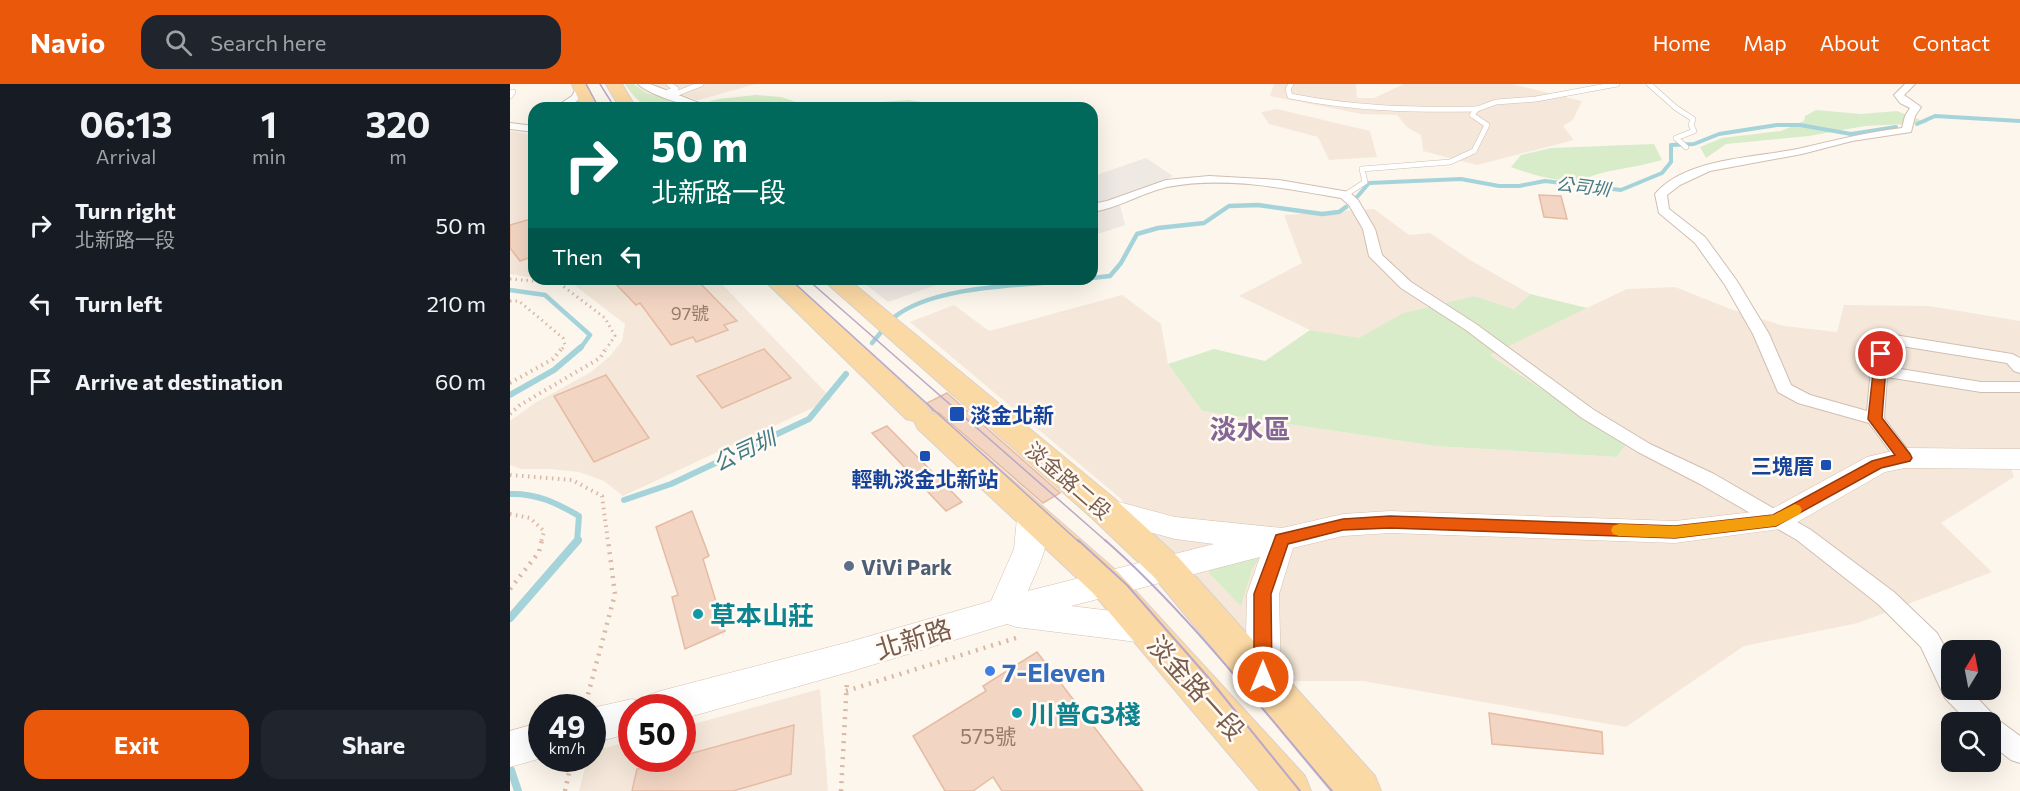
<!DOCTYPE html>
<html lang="en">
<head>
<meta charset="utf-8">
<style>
  body { margin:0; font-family:Commissioner,"Noto Sans TC",sans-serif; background:#20242c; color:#f1f3f6; height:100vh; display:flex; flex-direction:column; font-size:22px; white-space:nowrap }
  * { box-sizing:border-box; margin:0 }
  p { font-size:20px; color:#9ea1a6 }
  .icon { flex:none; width:33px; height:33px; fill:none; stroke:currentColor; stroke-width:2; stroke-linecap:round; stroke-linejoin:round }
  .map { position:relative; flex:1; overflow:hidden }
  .panel { display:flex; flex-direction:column; background:#171b24; width:510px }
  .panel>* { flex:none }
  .banner { position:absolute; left:18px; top:18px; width:570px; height:183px; border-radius:18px; box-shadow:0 6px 24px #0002; background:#00695c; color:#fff; overflow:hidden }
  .needle { width:39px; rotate:10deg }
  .buttons { position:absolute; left:1431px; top:556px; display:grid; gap:12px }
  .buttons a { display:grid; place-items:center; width:60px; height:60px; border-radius:12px; background:#171b24; box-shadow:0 6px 24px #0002; font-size:30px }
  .speed { position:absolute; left:18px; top:610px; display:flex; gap:12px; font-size:30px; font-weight:700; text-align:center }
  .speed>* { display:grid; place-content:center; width:78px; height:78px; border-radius:50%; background:#171b24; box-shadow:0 6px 24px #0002; line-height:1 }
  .speed small { font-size:15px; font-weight:400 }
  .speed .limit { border:9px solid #d22; background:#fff; color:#111 }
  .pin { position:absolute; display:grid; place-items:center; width:51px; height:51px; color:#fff; margin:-26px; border:3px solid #fff; border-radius:50%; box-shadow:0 2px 6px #0007 }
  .me { position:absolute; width:66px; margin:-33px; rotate:0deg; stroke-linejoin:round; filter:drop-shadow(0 0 4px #0008) }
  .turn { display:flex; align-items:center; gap:21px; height:126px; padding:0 24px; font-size:27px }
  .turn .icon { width:78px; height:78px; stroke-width:2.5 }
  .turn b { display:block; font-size:42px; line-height:51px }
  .then { display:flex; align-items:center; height:57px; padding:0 24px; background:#0003; gap:12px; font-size:22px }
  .eta { display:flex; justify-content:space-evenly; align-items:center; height:102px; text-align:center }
  .eta b { font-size:36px; font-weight:700; line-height:42px }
  .button { display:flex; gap:12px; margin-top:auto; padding:12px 24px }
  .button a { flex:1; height:69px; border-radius:18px; background:#ea580c; color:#fff; font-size:24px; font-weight:700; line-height:69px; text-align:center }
  .button a+a { background:#20242c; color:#f1f3f6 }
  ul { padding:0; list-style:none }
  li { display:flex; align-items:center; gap:18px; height:78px; padding:0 24px }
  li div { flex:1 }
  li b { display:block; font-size:22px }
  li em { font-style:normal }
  header { display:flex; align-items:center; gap:36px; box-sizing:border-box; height:84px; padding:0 30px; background:#ea580c; color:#fff }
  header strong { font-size:28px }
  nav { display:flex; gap:33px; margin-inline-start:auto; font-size:21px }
  .search { width:420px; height:54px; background:#20242c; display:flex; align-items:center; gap:15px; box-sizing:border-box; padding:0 21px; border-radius:18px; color:#9ea1a6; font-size:22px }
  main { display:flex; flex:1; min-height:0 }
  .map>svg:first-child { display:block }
</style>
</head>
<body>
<header>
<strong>Navio</strong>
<div class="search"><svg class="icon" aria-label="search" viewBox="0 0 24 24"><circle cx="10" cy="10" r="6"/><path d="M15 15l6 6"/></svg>Search here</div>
<nav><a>Home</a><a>Map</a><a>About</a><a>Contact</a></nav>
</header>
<main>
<section class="panel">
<div class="eta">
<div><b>06:13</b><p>Arrival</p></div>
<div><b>1</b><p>min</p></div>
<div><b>320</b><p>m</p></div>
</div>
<ul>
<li><svg class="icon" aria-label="right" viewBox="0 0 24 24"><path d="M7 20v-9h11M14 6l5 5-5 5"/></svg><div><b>Turn right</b><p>北新路一段</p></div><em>50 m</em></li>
<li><svg class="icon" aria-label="left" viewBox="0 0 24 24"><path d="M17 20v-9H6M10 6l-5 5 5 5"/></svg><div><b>Turn left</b></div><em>210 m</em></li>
<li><svg class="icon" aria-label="arrive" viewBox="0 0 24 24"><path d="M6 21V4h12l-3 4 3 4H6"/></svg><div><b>Arrive at destination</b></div><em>60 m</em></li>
</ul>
<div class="button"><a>Exit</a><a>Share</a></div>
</section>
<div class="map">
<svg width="1510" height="707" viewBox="0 0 1510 707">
  <rect width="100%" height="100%" fill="#fdf6ec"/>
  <g fill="#f5e8da">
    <polygon points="143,0 246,0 188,16 146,4"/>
    <polygon points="764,0 846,0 847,14 864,14 894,0 1002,0 1072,17 1063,36 1053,42 1064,56 967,81 913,67 911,51 898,44 887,31 852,30 760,12"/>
    <polygon points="767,25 860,47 867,73 819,76 808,53 759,40 751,28"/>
    <polygon points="0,47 24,51 24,194 0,190"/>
    <polygon points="864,125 899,151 920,149 960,176 1020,210 1004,225 964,212 893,229 849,255 800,246 729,212 792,179 774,131"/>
    <polygon points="37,195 207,195 322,315 113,412 94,397 69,388 40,385 11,385 0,381 0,337 25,319 81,288 100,272 112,257 115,240 59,197"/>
    <polygon points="1165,203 1220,225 1274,242 1327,248 1334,221 1419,222 1510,237 1510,375 1498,375 1504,393 1431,439 1482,488 1348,539 1234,562 1116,643 853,597 778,597 610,414 400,238 444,221 479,247 612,211 651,240 658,280 692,327 925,362 1107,373 1116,359 979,270 1117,205"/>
    <polygon points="310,605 318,707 69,707 77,675 82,675 83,667 121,657 122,675 172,675 173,643"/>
  </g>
  <g fill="#efe9e4">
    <polygon points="636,74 663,92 609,117 615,141 582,152 582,105 589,90"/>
    <polygon points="349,195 443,195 378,218"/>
  </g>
  <g fill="#d8ecc9">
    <path d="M115,0H124L137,9L186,24C151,24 136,33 115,0Z"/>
    <polygon points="246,11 271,13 292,20 323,22 398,16 451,24 204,24 195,19 208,15"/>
    <polygon points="1306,26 1351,30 1387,27 1418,39 1355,42 1299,52 1216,60 1196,74 1190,63 1212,54 1271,47 1294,37 1295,32"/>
    <path d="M1144,60L1152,76C1132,82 1112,84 1092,89C1081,91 1072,98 1061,97C1040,96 1020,90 1001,83L1011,71L1041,64Z"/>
    <polygon points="1020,210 1077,224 980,271 1116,360 1107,373 925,362 692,327 658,280 704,265 755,277 800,246 849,254 893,229 964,212 1004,225"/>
    <polygon points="754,467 742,485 731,522 699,489 702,482"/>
  </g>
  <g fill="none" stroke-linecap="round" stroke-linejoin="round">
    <g stroke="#a5d3da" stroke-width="4">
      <polyline points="1407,40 1425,32 1510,37"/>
      <polyline points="847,113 859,99 951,95 989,102 1009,102 1035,97 1111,106 1152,89 1161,78 1161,61 1184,60 1209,50 1267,41 1290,41 1341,50 1386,43"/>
    </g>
    <g stroke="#a5d3da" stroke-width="4.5">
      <polyline points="582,194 600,192 611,179 627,150 648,144 694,139 719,122 748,121 812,130 829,128 836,123"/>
      <polyline points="0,206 35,211 80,251 70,265"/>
      <path d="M383,234C426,199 521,202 576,195"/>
      <polyline points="362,259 372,247"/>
    </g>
    <g stroke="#a5d3da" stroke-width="6">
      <polyline points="0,311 44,286 71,263"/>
      <path d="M0,410C26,409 47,419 69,432L67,458"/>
      <polyline points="114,416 161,400 299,335 336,290"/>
    </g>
    <g stroke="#a5d3da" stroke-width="8">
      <polyline points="0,534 68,456"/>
      <polyline points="1,686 8,707"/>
    </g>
  </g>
  <g fill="#f3d5c3" stroke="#e6bba3" stroke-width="1.5">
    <polygon points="1029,111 1051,112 1057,135 1034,133"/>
    <polygon points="24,134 24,172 10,177 0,164 0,141"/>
    <polygon points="101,195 186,195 227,237 214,241 218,246 186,258 183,253 161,261 130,219 126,221"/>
    <polygon points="254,265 281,294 212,324 187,292"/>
    <polygon points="96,291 139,354 84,378 44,312"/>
    <polygon points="437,309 550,409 533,419 429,329 422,327 417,319"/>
    <polygon points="377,342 452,418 436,427 362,349"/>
    <polygon points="182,427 199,472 193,475 215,547 175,565 162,513 168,511 146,443"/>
    <polygon points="527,568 633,707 492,707 483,693 463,707 435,707 403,652 476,607 473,602"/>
    <polygon points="979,629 1092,648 1093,670 982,660"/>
    <polygon points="284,641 281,690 223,707 122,707 127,685 163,675 172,675 172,672"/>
  </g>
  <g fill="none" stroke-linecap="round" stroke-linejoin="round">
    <g stroke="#d1beb0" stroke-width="6">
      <g id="service">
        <path d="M781,0L778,5L780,12C845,25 901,26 967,25"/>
        <polyline points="1139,0 1166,24 1183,35 1181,41 1184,47 1166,54 1176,63"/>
        <polyline points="0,8 3,8 0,12"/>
        <polyline points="158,8 166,5 159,0"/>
        <polyline points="163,11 191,0"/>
        <polyline points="835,111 855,98 852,85 940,78 964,67 977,41 962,31 967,25 986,18 1026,15 1107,0"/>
      </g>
    </g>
    <g stroke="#d1beb0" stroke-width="2">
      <g id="minor">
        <path d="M128,0H140L202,24C183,24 142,13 128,0Z"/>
        <path d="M1395,0H1405L1394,11L1411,23L1405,32L1401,48L1342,57L1292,70L1200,87L1170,101L1157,111L1159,125L1195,153L1227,197L1259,250L1281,301L1300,311L1357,327L1364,254L1372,249L1502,270L1510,274V289L1504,287L1497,279L1379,260L1378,283L1471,298H1510V308H1471L1377,293L1374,334L1404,374L1402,378L1395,380L1388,378L1359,339L1288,319L1268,308L1243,250L1215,201L1185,159L1149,129L1145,110C1176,73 1248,74 1292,64C1326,56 1358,48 1392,44L1395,32L1400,24L1390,19L1384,11Z"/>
        <path d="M67,3L75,5C69,19 59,24 44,24L62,12Z"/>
        <polygon points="115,18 119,19 119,23 98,24"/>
        <polygon points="0,39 24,42 24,48 0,45"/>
        <path d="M699,92L769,96L839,108L848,116L865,145L872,171L901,198L966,240L1084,326L1140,360L1204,390L1301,446L1384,508L1427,549L1442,576V606H1460L1487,635L1510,652V679L1501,676L1480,660V639H1459L1435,614L1411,563L1368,520L1287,456L1190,400L1128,368L1072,334L956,246L891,204L859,172L853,145L839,121L831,114C774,104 714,92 657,103C631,109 609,124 582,128V120L597,117L656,96Z"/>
      </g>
    </g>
    <g stroke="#d6c0b0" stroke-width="1">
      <g id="secondary">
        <path d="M1395,364L1510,365V385L1395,384L1375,388L1277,444L1165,459L880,449L833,452L783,464L769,510L771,593L766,604L753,609L740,604L735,593L737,510L750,473L561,522L635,531L647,535L652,545L647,555L635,559L506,543L497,540L339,588L172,635V624H122V649L82,659V624L122,615L134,619L137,612L150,607L339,558L481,517L504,465L507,434L511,426L522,423L533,426C546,451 528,483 518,507L704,460L665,455L584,433L579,425L584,417L594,414L665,433L772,444L833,430L880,427L1165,437L1260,426L1357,373Z"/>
        <polygon points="32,638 32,674 0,683 0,647"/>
      </g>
    </g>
    <g stroke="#dad1cd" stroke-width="2">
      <g id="primary">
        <polygon points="62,0 76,0 88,24 72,24"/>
        <polygon points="96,0 112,0 126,24 110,24"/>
        <polygon points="253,195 279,195 416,321 420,329 428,331 609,489 795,692 801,707 750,707 583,509 408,345 404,337 396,335"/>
        <polygon points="312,195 338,195 606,416 668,473 865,692 871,707 821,707 644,493 582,434"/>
      </g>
    </g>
    <g stroke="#d9b8a5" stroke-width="3" stroke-dasharray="1.5 4" stroke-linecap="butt">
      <polyline points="0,195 49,199 95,234 105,252 96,265"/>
      <polyline points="0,217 9,217 53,254 55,261 52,265"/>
    </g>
    <g stroke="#d9b8a5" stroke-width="4" stroke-dasharray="1.5 4.5" stroke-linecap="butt">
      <polyline points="0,299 43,275 53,263"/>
      <polyline points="0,330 10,321 90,274 97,263"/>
      <polyline points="0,391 62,396 92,412 98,458"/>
      <polyline points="0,430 20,434 34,447 31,458"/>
    </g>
    <g stroke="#d9b8a5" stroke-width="4.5" stroke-dasharray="2 6" stroke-linecap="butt">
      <polyline points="0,505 29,468 32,456"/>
      <polyline points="336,607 506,554"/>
      <polyline points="76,618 105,510 98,456"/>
      <polyline points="55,707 62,675"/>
      <polyline points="331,707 337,597"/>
    </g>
    <use href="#service" stroke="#fff" stroke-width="5"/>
    <use href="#minor" fill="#fff" fill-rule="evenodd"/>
    <use href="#secondary" fill="#fff" fill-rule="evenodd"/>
    <use href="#primary" fill="#fbd9a5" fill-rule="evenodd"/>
    <g stroke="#b9a8c9" stroke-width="1.5">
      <polyline points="76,0 89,24"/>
      <polyline points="90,0 105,24"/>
      <polyline points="280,195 569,458"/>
      <polyline points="297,195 597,458"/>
    </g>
    <g stroke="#b9a8c9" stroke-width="2">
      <polyline points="568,456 617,501 697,592 790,707"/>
      <path d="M595,456C679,530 749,622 822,707"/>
    </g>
  </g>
  <polygon fill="#ea580c" stroke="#983908" stroke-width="1.5" points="1371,267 1377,270 1372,334 1400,370 1402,374 1400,377 1371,384 1266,442 1165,454 880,444 833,446 778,460 761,510 762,593 759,599 753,601 746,599 744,593 744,510 766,451 833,435 880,432 1165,442 1263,431 1362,377 1385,371 1358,335 1365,270"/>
  <polygon fill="#f59e0b" points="1285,420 1290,422 1292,426 1290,430 1266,442 1165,454 1109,452 1103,450 1101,446 1103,442 1109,440 1165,442 1263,431"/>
  <g fill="#1a4fb4" stroke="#fffaf3" stroke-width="2">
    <rect x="439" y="322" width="16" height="16" rx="3"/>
    <rect x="409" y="366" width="12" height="12" rx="3"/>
    <rect x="1310" y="375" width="12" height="12" rx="3"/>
  </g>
  <circle fill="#5c6f8a" stroke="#fffaf3" stroke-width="2" cx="339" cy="482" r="6"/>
  <g fill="#0f9aa8" stroke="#fffaf3" stroke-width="2">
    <circle cx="188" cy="530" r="6"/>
    <circle cx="507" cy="629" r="6"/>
  </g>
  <circle fill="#3f7fe0" stroke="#fffaf3" stroke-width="2" cx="480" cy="587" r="6"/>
  <g text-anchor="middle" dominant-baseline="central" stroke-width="5" stroke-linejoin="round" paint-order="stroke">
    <g font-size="18" font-style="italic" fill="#437c86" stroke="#fffaf3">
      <text transform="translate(1073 102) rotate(7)">公司圳</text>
    </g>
    <g font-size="18" fill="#987a6a">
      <text x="180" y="229">97號</text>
    </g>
    <g font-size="21" font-weight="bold" fill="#164399" stroke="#fffaf3" text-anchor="start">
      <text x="460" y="330">淡金北新</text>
      <text x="1304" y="381" text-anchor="end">三塊厝</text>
      <text x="415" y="394" text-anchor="middle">輕軌淡金北新站</text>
    </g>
    <g font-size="21" fill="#7a5c4d" stroke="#fffaf3">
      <text transform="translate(559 396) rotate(41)">淡金路二段</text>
    </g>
    <g font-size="21" font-weight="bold" fill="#4e5e75" stroke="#fffaf3" text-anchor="start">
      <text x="351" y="482">ViVi Park</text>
    </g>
    <g font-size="21" fill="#987a6a">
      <text x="478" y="651">575號</text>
    </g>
    <g font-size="22" font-style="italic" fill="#437c86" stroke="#fffaf3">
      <text transform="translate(234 366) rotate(-25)">公司圳</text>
    </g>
    <g font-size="26" font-weight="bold" fill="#0d838f" stroke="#fffaf3" text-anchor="start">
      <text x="200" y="530">草本山莊</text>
      <text x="519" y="629">川普G3棧</text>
    </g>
    <g font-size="26" fill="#7a5c4d" stroke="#fffaf3">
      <text transform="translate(403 554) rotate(-17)">北新路</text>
      <text transform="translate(687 603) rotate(48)">淡金路一段</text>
    </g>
    <g font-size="26" font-weight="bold" fill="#366cbe" stroke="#fffaf3" text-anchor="start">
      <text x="492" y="587">7-Eleven</text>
    </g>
    <g font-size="27" font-weight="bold" fill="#846695" stroke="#fffaf3">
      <text x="740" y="344">淡水區</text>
    </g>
  </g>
</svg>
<div class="buttons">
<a><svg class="needle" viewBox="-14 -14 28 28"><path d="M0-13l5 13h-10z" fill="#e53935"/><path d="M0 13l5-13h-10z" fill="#9ea1a6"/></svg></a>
<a><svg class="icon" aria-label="search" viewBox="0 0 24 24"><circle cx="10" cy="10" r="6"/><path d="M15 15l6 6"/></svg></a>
</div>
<div class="speed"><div>49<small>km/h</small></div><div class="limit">50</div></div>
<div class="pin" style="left:1371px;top:270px;background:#d93025"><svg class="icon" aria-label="arrive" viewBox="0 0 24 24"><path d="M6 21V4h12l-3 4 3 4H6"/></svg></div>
<svg class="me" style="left:753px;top:593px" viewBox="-20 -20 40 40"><circle r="17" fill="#ea580c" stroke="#fff" stroke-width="3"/><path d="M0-11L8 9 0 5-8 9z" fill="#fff"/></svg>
<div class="banner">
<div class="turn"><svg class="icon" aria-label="right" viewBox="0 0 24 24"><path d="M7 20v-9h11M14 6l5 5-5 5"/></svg><div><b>50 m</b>北新路一段</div></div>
<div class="then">Then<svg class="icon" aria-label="left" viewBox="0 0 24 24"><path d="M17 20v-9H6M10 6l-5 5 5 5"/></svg></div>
</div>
</div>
</main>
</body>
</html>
